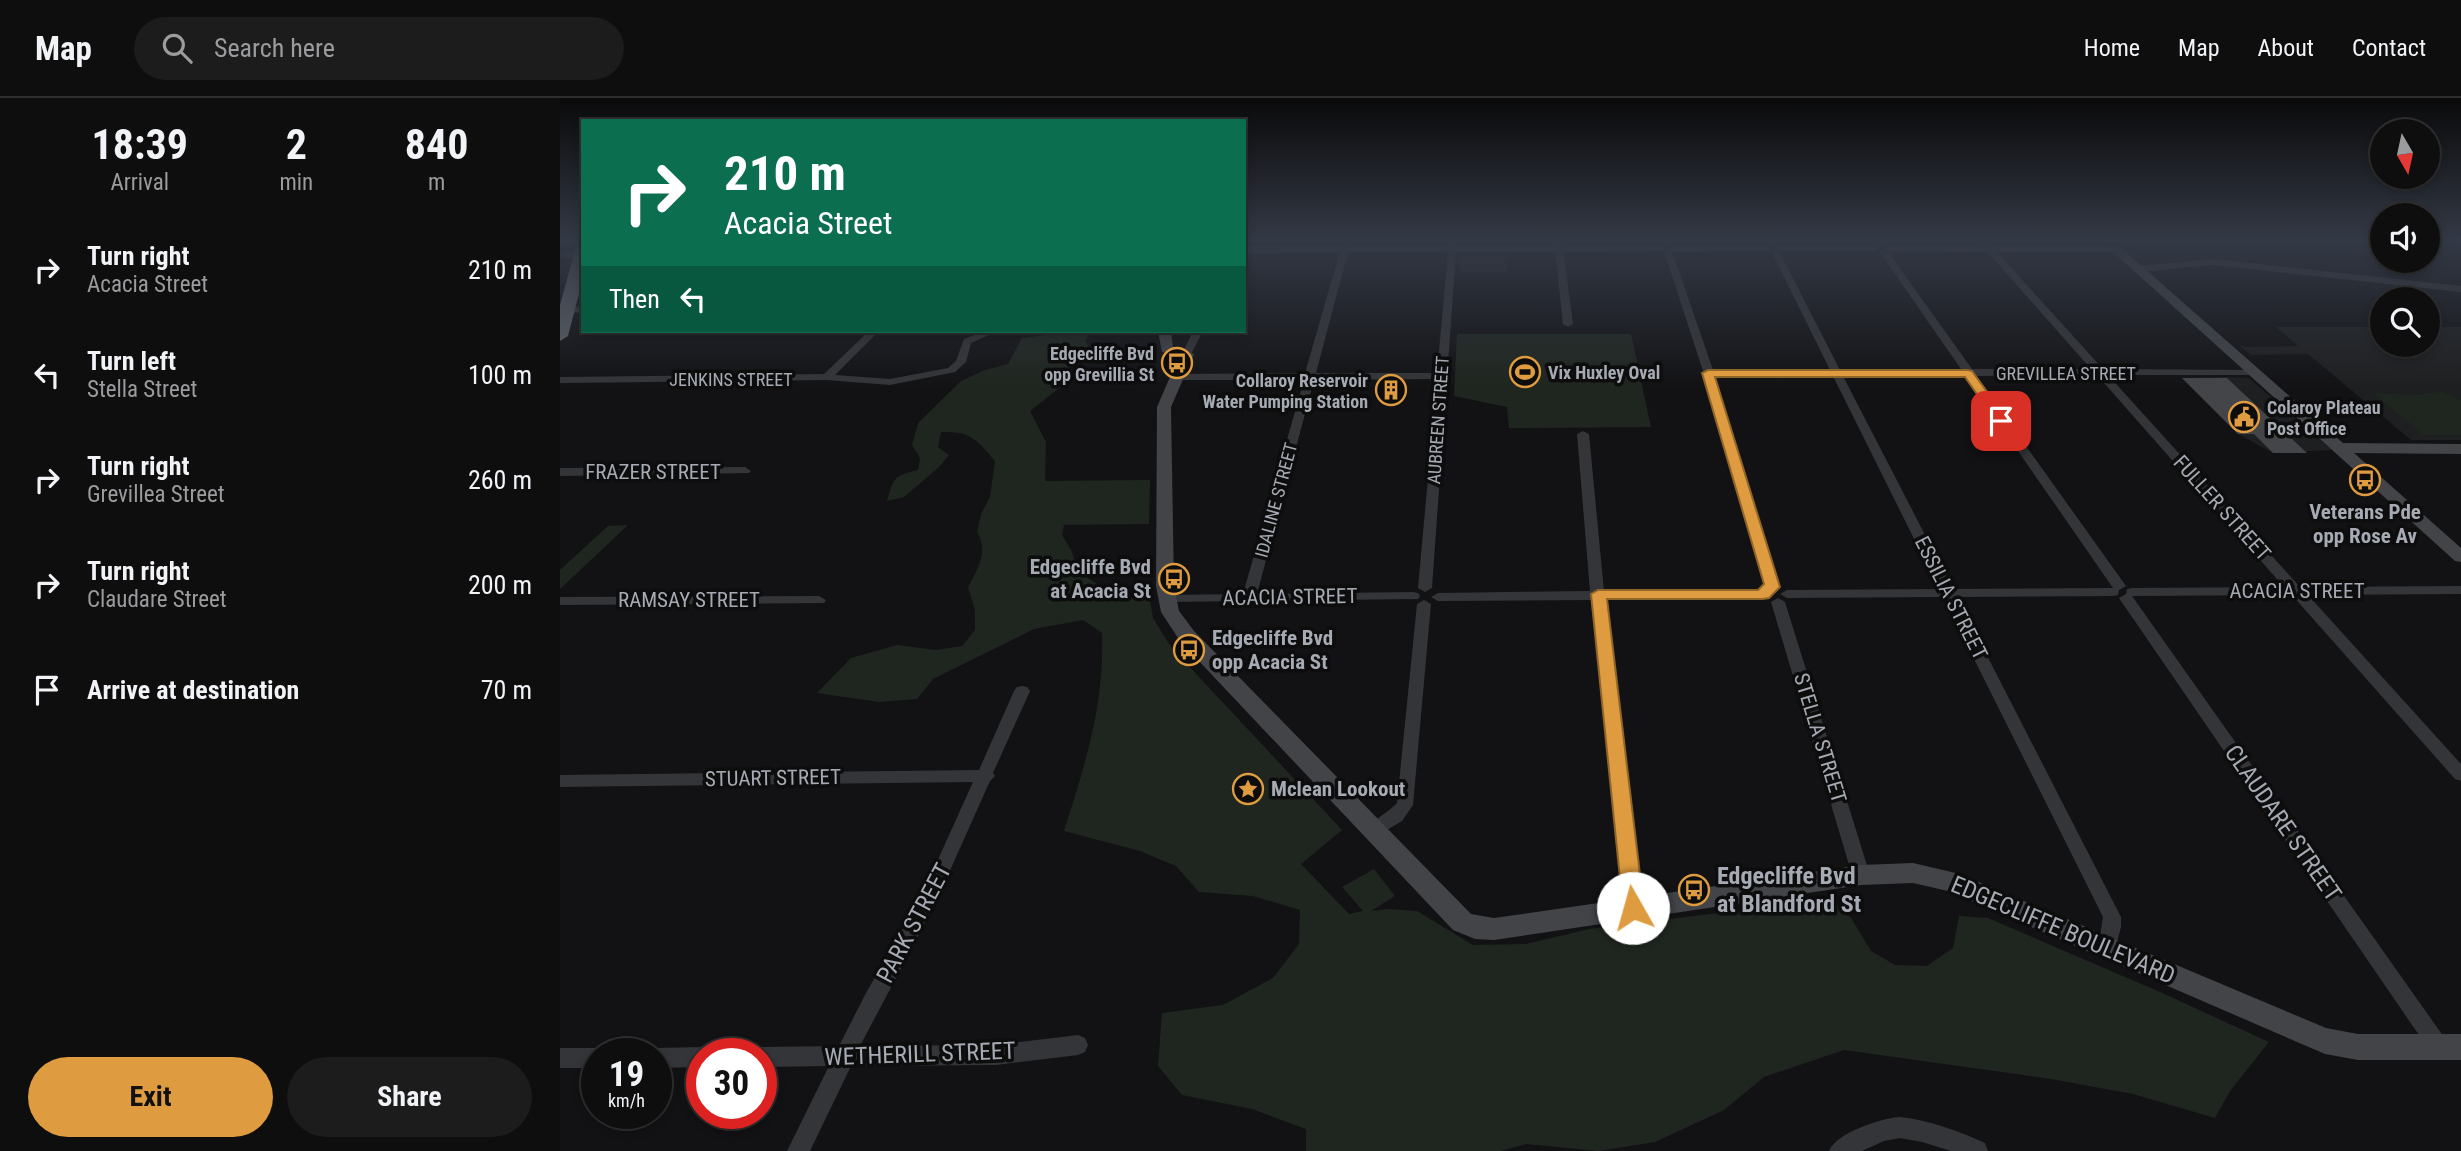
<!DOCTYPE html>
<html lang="en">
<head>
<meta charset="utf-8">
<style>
  body { margin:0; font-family:"Roboto Condensed",sans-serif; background:#1c1c1d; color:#f1f3f6; height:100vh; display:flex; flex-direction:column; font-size:26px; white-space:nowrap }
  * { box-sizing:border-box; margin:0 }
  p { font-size:23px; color:#9b9c9e }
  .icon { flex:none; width:38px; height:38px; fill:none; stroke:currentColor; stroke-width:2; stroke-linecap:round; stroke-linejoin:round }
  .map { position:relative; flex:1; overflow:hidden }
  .sheet { display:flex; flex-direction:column; background:#0e0e0f; width:560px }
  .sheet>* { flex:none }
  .guide { position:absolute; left:21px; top:21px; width:665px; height:214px; border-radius:0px; box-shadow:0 4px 10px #0003,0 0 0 2px #2e2e2f; background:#0b6e4f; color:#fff; overflow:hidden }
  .needle { width:46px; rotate:171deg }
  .fabs { position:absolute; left:1810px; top:21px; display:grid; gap:14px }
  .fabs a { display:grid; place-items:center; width:70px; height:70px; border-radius:50%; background:#0e0e0f; box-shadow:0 4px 10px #0003,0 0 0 2px #2e2e2f; font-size:35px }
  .speed { position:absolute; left:21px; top:940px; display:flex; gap:14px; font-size:35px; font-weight:700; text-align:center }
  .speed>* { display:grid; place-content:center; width:91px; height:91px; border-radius:50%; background:#0e0e0f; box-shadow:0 4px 10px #0003,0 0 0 2px #2e2e2f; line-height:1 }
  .speed small { font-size:18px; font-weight:400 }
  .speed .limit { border:10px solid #d22; background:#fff; color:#111 }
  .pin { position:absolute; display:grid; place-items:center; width:60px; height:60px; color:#fff; margin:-30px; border-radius:14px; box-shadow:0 4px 10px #0006 }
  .me { position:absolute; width:77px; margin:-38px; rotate:353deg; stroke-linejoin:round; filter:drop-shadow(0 0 5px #0008) }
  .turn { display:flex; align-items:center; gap:24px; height:147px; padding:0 28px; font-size:32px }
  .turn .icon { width:91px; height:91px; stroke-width:2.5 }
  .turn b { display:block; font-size:49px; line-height:60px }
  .then { display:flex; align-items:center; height:66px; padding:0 28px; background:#0003; gap:14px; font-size:26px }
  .eta { display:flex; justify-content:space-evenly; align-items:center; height:119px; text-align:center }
  .eta b { font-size:42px; font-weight:700; line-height:49px }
  .action { display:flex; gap:14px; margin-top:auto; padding:14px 28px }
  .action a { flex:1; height:80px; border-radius:42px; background:#de9b3f; color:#111; font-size:28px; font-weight:700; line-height:80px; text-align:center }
  .action a+a { background:#1c1c1d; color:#f1f3f6 }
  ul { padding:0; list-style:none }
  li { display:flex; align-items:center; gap:21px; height:105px; padding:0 28px }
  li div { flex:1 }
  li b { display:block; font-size:26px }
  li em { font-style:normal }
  header { display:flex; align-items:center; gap:42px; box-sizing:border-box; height:98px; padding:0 35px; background:#0e0e0f; border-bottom:2px solid #2e2e2f }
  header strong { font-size:33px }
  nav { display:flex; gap:38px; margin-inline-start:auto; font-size:24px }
  .search { width:490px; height:63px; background:#1c1c1d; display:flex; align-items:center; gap:18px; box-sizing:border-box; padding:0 24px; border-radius:38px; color:#9b9c9e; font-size:26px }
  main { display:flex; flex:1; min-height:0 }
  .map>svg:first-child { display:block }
</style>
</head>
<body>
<header>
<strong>Map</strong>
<div class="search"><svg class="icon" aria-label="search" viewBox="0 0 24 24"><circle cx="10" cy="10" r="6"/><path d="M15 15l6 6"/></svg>Search here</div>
<nav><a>Home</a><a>Map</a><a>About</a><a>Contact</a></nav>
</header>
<main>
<section class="sheet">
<div class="eta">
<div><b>18:39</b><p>Arrival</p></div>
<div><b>2</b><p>min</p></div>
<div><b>840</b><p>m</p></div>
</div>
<ul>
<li><svg class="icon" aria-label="right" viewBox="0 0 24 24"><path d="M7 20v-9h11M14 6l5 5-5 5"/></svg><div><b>Turn right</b><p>Acacia Street</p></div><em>210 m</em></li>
<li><svg class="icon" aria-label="left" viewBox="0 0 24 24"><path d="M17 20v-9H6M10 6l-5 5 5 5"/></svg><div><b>Turn left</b><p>Stella Street</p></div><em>100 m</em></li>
<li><svg class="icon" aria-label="right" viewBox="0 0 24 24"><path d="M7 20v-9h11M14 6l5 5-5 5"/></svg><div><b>Turn right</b><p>Grevillea Street</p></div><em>260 m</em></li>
<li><svg class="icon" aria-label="right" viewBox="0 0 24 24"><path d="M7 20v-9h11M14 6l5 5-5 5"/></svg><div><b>Turn right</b><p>Claudare Street</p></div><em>200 m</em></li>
<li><svg class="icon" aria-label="arrive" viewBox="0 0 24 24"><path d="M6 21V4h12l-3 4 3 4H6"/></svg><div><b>Arrive at destination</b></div><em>70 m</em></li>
</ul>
<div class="action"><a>Exit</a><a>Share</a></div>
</section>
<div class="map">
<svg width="1901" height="1053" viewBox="0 0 1901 1053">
  <rect width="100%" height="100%" fill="#121214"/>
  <g fill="#1e1f20">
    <polygon points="900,154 947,154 947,174 899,174"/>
    <polygon points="1716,229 1822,229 1822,247 1867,247 1867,229 1901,229 1901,342 1851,342 1748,256 1691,257 1678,246 1685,249 1738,248"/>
    <polygon points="1667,279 1689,280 1772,352 1713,355 1678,336 1622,280"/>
  </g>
  <g fill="#1f261f">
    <path d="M489,233H531L525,243L536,258L501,273L507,284L470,313L486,344L485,383L590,382L589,426L504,427L502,437L511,452L519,474L559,501L589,496L593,520L611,549L782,732L741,766L789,816L803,813L782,789L814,771L835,798L811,813L828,811L857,813L913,847L966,846L1029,831L1270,801L1291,820L1311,853L1335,867L1367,868L1393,850L1399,818L1428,820L1600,894L1709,944L1670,993L1655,1020L1573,996L1491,981L1284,952L1204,979L1164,1012L1095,1044L1038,1053L966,1046L941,1053H746V1031L692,1011L622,997L598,968L602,915L663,907L713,880L739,846L740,812L693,798L639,794L616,768L580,753L504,733C525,667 545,605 542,535L523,522L474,531L373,581L357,601L319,604L257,595L291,560L337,547L376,552L402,548L415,532V512L408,489C418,470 429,454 417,434L421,416L430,399L435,363C416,341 411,333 381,334L378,349L389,357L379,369L344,399L327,403C334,379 334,378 358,372L360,360L352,347L358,325L401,283L425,272L448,266L462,240L486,237Z"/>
    <polygon points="897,236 1071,236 1091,329 949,330 947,309 894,298"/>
    <polygon points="1883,294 1901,302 1901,337 1864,337 1813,295 1864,297 1863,295"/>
    <polygon points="68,427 0,491 0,472 48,428"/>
  </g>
  <polygon fill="#444549" points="1622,280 1667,280 1747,355 1713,355 1694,336 1678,336"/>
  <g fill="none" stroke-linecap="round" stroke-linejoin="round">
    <g fill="#343538" fill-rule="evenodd">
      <polygon points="783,143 791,143 756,275 877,275 888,154 892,151 896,154 872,490 865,494 858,490 877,281 754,282 697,496 853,494 858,495 860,498 858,501 602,504 600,501 607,497 683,496 744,282 616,282 611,279 616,276 745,275"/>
      <polygon points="994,143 1002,143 1013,226 1008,229 1003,226"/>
      <path d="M1418,143H1427L1543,271L1700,272V276L1696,277H1548L1740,489L1901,488V496L1748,497L1901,666V683L1895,681L1732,497L1572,498L1886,942L1889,949L1886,956L1879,959L1872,956L1559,500L1566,496L1567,491L1572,490L1724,489L1537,277L1416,278L1566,488L1559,492L1558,497L1553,498L1397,499L1561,819V829L1554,856L1547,858L1540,856L1538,850L1543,819L1383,499L1227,500L1220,496L1227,492L1379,491L1273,278H1155L1220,489L1213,493L1206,489L1146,282L1104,153L1108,151L1112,153L1153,272H1270L1211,153L1215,151L1219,153L1280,272L1401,271L1319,153L1323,151H1326L1412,271H1531ZM1283,278H1406L1553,490L1393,491Z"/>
      <polygon points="23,153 23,158 4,160 0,157 4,154"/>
      <polygon points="1653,161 1901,188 1901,194 1653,167 1579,174 1575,171 1579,168"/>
      <polygon points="23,208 23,214 0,216 0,210"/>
      <polygon points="309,233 319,233 275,277 330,281 388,270 396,263 404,241 425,233 438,233 411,245 406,264 395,274 330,287 267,282 0,285 0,279 264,276"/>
      <polygon points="633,233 643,233 630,258 624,258 622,256"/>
      <polygon points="1023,333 1029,336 1044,493 1204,492 1211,496 1204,500 1045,502 1082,809 1079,815 1073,817 1067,815 1064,809 1031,502 878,503 871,499 878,495 1030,493 1017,336"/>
      <polygon points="185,369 191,373 189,375 0,378 0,370"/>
      <polygon points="259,498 266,502 264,505 0,507 0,499"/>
      <polygon points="1218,500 1225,504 1310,777 1307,782 1301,784 1295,782 1292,777 1211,504"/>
      <path d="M864,502L871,506L853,707L842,723L815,739L809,737L806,732C813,721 828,715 837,705L857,506Z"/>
      <polygon points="462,588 467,589 470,593 433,675 435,678 430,683 375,806 300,948 436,947 518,937 525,940 528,947 525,954 518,957 436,967 291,968 250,1053 227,1053 269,968 201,969 201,956 192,956 194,952 201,949 279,948 306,895 362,797 413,684 0,689 0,677 419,672 454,593 457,589"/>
      <polygon points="142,949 149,952 151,956 142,956 142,969 96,970 96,956 88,956 96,950"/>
      <polygon points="0,950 37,950 45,956 37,956 37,970 0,970"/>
      <path d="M1340,1019C1370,1022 1398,1033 1425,1045L1428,1053H1391L1362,1044L1340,1040L1324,1043L1302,1053H1269C1276,1035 1321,1020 1340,1019Z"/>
    </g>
    <g fill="#424448" fill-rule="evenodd">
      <polygon points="892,145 901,148 1100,147 1106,150 1100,153 899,154 891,152 880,154 684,155 684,149 880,148"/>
      <polygon points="1206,147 1210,148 1210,152 1113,154 1107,151 1113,148"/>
      <polygon points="1222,147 1313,147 1319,150 1313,153 1218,152 1218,148"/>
      <polygon points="1325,148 1560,149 1783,345 1901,346 1901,356 1794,355 1901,450 1901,464 1895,463 1553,154 1329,153 1325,152"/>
      <polygon points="598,233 611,233 613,249 634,256 611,309 614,488 619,513 634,533 911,816 934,820 1301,767 1353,765 1400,776 1766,930 1798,936 1901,936 1901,962 1798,962 1765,956 1388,793 1353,785 1301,787 934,842 915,841 893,832 620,543 601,514 596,488 597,309 619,258 602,254"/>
    </g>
    <polygon fill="#606369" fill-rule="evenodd" points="23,145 23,180 8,238 0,243 0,207 16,149"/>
  </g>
  <linearGradient id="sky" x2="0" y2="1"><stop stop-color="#0a0a0b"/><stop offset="0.49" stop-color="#333945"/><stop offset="1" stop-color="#333945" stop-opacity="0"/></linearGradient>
  <rect width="1901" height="291" fill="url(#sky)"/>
  <polygon fill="#de9b3f" stroke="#906529" stroke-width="2" points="1148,272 1408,272 1412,273 1448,323 1446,325 1437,325 1405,279 1155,279 1220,489 1209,500 1203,501 1047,501 1084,810 1081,816 1073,818 1066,816 1063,810 1031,496 1038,492 1198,492 1204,486 1142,275"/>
  <defs>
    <g id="bus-ring" transform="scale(1.575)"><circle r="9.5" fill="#0d0d0e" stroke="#de9b3f" stroke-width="1.5"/><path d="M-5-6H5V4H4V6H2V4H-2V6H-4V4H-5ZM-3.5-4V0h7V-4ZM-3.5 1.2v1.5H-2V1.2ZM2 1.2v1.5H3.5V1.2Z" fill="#de9b3f"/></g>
    <g id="stadium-ring" transform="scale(1.575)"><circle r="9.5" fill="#0d0d0e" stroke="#de9b3f" stroke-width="1.5"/><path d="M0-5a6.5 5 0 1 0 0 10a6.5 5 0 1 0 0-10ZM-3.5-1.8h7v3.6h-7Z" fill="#de9b3f"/></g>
    <g id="building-ring" transform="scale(1.575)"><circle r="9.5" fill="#0d0d0e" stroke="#de9b3f" stroke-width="1.5"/><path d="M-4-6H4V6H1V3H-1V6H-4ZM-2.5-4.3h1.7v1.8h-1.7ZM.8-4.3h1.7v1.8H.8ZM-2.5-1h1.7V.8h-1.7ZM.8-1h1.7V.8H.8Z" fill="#de9b3f"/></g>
    <g id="civic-ring" transform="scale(1.575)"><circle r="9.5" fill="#0d0d0e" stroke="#de9b3f" stroke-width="1.5"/><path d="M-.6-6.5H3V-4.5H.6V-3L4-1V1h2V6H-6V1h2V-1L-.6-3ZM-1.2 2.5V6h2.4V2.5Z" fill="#de9b3f"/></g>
    <g id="sight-ring" transform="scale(1.575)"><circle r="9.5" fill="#0d0d0e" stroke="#de9b3f" stroke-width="1.5"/><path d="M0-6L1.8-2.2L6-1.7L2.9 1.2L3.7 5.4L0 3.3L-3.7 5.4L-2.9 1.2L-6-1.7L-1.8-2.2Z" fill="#de9b3f"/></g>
  </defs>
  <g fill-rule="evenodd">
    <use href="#bus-ring" x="617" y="265"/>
    <use href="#stadium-ring" x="965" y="274"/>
    <use href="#building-ring" x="831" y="292"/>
    <use href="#civic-ring" x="1684" y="319"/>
    <use href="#bus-ring" x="1805" y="382"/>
    <use href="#bus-ring" x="614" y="481"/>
    <use href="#bus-ring" x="629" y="552"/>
    <use href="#sight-ring" x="688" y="691"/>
    <use href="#bus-ring" x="1134" y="792"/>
  </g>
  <g text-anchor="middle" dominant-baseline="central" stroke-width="7" stroke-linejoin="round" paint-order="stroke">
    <g font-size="18" font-weight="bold" fill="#a5aab3" stroke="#0d0d0e" text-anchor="end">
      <text x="594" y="255">Edgecliffe Bvd<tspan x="594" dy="21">opp Grevillia St</tspan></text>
      <text x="988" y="274" text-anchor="start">Vix Huxley Oval</text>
      <text x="808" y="282">Collaroy Reservoir<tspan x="808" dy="21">Water Pumping Station</tspan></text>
      <text x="1707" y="309" text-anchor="start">Colaroy Plateau<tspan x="1707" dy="21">Post Office</tspan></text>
    </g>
    <g font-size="18" fill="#a5aab3" stroke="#0d0d0e">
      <text x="1506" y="275">GREVILLEA STREET</text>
      <text x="171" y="281">JENKINS STREET</text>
      <text transform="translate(878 322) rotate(-86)">AUBREEN STREET</text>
      <text transform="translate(716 402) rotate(-75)">IDALINE STREET</text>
    </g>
    <g font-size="21" fill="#a5aab3" stroke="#0d0d0e">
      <text x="93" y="374">FRAZER STREET</text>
      <text transform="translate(1662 410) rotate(48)">FULLER STREET</text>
      <text x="1737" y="493">ACACIA STREET</text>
      <text transform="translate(730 499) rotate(-1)">ACACIA STREET</text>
      <text transform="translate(1391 500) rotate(63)">ESSILIA STREET</text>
      <text x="129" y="502">RAMSAY STREET</text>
      <text transform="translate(1260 640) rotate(73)">STELLA STREET</text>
      <text transform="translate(213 680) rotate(-1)">STUART STREET</text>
    </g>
    <g font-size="21" font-weight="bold" fill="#a5aab3" stroke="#0d0d0e" text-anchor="start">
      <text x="1805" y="414" text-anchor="middle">Veterans Pde<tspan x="1805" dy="24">opp Rose Av</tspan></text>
      <text x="591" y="469" text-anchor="end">Edgecliffe Bvd<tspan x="591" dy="24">at Acacia St</tspan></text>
      <text x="652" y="540">Edgecliffe Bvd<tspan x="652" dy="24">opp Acacia St</tspan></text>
      <text x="711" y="691">Mclean Lookout</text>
    </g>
    <g font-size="24" fill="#a5aab3" stroke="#0d0d0e">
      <text transform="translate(1723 725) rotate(55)">CLAUDARE STREET</text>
      <text transform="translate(354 825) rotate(-62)">PARK STREET</text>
      <text transform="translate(1503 832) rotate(23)">EDGECLIFFE BOULEVARD</text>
      <text transform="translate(360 956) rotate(-2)">WETHERILL STREET</text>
    </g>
    <g font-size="24" font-weight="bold" fill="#a5aab3" stroke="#0d0d0e" text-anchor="start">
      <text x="1157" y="778">Edgecliffe Bvd<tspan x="1157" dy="28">at Blandford St</tspan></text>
    </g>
  </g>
</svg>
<div class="fabs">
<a><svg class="needle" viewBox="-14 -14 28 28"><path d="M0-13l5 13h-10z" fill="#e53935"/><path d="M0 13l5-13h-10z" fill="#9b9c9e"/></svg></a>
<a><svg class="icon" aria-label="sound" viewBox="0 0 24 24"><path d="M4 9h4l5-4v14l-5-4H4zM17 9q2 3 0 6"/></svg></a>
<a><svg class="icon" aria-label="search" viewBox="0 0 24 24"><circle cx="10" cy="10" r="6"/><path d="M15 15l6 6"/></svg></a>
</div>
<div class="speed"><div>19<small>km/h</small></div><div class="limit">30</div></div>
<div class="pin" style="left:1441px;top:323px;background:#d93025"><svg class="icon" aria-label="arrive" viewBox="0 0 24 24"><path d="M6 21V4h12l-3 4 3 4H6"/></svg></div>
<svg class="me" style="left:1073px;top:810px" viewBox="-20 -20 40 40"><circle r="19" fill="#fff"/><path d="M0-13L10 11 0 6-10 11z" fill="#de9b3f"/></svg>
<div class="guide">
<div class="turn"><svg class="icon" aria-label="right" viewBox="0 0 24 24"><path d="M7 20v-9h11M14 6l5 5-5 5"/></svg><div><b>210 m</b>Acacia Street</div></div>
<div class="then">Then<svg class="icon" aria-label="left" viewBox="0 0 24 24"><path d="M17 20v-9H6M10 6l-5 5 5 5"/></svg></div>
</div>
</div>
</main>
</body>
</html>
